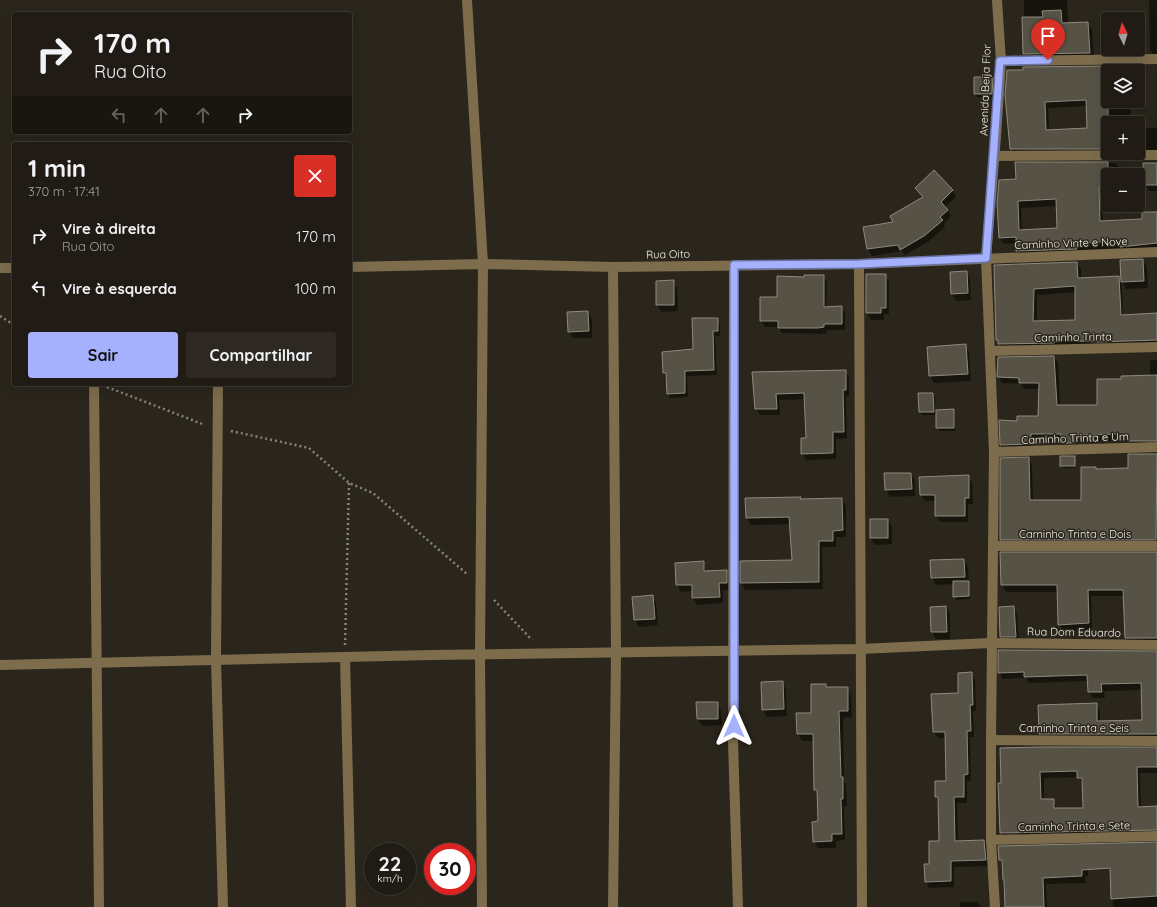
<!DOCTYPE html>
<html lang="pt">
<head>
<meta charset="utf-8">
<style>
  body { margin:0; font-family:Quicksand,sans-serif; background:#2d2922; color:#f1f3f6; height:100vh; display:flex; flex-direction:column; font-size:15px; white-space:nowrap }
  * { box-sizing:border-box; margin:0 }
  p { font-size:13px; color:#a2a1a0 }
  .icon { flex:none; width:22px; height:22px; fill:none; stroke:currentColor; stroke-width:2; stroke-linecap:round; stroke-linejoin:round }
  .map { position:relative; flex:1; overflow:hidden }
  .panel { position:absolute; left:12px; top:142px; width:340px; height:244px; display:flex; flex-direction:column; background:#201c15; border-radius:4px; box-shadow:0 4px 16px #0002,0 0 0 1px #3d3a34 }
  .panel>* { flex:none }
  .guide { position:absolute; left:12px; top:12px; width:340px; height:122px; border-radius:4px; box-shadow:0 4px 16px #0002,0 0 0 1px #3d3a34; background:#201c15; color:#f1f3f6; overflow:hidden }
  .needle { width:26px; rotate:355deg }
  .tools { position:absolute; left:1101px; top:12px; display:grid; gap:8px }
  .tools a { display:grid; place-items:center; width:44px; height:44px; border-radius:4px; background:#201c15; box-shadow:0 4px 16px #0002,0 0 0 1px #3d3a34; font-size:20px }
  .speed { position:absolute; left:364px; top:843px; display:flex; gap:8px; font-size:20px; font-weight:700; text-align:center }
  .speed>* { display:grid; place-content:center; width:52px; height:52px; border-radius:50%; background:#201c15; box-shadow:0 4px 16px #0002,0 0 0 1px #3d3a34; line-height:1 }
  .speed small { font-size:10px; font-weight:400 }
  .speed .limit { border:6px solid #d22; background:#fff; color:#111 }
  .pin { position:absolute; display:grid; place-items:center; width:34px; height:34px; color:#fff; margin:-41px -17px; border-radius:50% 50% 50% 0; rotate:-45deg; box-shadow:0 0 4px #0007 }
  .pin .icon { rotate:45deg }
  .me { position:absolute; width:44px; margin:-22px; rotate:0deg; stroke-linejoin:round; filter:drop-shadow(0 0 3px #0008) }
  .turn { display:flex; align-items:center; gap:14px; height:84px; padding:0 16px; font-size:18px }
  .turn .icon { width:52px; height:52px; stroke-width:2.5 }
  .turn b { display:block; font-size:28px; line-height:34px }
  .lanes { display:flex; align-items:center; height:38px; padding:0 16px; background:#0003; justify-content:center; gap:20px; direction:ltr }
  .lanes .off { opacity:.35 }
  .round { display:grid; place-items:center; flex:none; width:42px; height:42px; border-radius:4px; background:#2d2922 }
  .head { display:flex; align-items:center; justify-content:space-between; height:68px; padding:0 16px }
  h1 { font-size:24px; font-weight:700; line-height:30px }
  .cta { display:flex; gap:8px; margin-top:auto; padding:8px 16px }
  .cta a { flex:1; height:46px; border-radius:4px; background:#a5b1fc; color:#111; font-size:16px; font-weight:700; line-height:46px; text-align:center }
  .cta a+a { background:#2d2922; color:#f1f3f6 }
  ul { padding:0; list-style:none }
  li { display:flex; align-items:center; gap:12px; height:52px; padding:0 16px }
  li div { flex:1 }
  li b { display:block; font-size:15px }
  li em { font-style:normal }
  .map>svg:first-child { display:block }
</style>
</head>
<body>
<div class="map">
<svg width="1157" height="907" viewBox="0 0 1157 907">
  <rect width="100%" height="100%" fill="#2b261c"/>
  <g fill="#0007" fill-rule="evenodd">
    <polygon points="1024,0 1067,0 1068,24 1088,23 1092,30 1094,60 1028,61 1024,54"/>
    <polygon points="1149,0 1157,0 1157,56 1154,56 1150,50"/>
    <path d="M1125,67L1128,71H1108V101H1130L1131,122L1141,121L1145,128H1157V155H1015L1011,148L1024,68ZM1087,106L1088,129L1049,131L1048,108ZM1108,123H1138V153H1108Z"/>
    <polygon points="975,78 993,78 995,81 994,97 977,97 975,94"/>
    <polygon points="1157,162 1157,191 1149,191 1145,185 1144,163"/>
    <path d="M1016,163H1116L1119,169L1120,175H1108V193H1102L1103,222L1143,220L1157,213V252L1124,253L1121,248L1080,250V255L1021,257L1017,251V243L1003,244L1000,238L1017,180ZM1057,206L1058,229L1022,230L1021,208Z"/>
    <polygon points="916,189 952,190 956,197 945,207 951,216 944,224 945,227 928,242 905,255 902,251 872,256 868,249 864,228 895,223 923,198"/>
    <polygon points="1143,260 1147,267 1148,288 1126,289 1122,282"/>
    <path d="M1077,263L1081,269V279L1118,277L1122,283L1123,316L1157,314V346L1003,350L997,339L995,266ZM1076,292V320L1037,322V295Z"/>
    <polygon points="966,272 970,279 971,300 956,301 952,294"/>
    <polygon points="885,275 889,282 889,314 884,314 884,320 871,320 867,313"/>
    <polygon points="823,276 827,282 826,308 842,307 845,314 845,330 827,330 827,333 822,334 782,333 779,327 765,327 761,321 761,298 778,298 778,277"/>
    <polygon points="673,281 677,288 678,311 661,312 657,305"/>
    <polygon points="588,312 592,319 592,338 573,338 569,332"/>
    <polygon points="717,319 720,324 720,336 715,336 717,375 687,376 688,397 670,398 668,393 666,378 664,373 663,353 694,349"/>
    <polygon points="965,346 969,352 971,381 934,383 930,376 928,348"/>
    <polygon points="1054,357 1058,363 1060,406 1098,406 1122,380 1150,376 1150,360 1157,360 1157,447 1133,448 1129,442 1123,441 1078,442 1078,449 1065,450 1062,440 1034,440 1034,451 1005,452 1001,445 1000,421 1018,422 1039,417 1039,389 1024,389 1021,384 1002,383 998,376"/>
    <polygon points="845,371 849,377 849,396 846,396 847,438 836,439 836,459 806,460 802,453 807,439 806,399 779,400 780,415 760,415 756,409 753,373"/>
    <polygon points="919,394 933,394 935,397 935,411 953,410 955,414 955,431 939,431 937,415 922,415 920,412"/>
    <polygon points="1157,454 1157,546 1004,546 1001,539 1029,458 1032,465 1033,501 1082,501 1096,468 1097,470 1130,469 1129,455"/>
    <polygon points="1074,457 1076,468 1063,468 1061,465"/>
    <polygon points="911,474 915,481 915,496 890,497 886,490"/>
    <polygon points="968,476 972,483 973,504 968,504 968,522 940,522 936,516 936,501 925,501 921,495"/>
    <polygon points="746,499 842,499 846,506 846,537 836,537 836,547 822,547 823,589 745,590 741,583 793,561 790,524 751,525 747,518"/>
    <polygon points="888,520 892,527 892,544 875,545 871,538"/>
    <polygon points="1001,554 1157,554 1157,645 1129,644 1126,638 1124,596 1091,596 1092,630 1063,631 1059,624 1058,592 1006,592 1002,585"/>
    <polygon points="964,560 968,567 970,599 956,600 954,584 936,585 932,578"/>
    <polygon points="703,562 707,572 726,571 730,578 730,590 723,590 723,603 697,605 693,598 693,591 681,592 677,585"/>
    <polygon points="652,596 656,603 658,625 639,627 635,620"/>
    <polygon points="946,607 950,614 950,639 936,639 932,632"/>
    <polygon points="1013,607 1017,614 1019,643 1005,643 1001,636"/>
    <polygon points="1157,652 1157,741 1043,740 1040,734 1096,704 1100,711 1100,722 1143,721 1143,690 1104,691 1105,698 1093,698 1089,692 1089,681 1029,683 1026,678 1003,679 999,672"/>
    <polygon points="971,673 975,680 976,711 973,711 974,737 970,737 971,781 967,781 967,803 957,803 958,841 984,841 988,847 989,866 954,867 954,887 929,888 926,881 940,842 939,802 936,797 947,782 946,738 938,738 934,732"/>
    <polygon points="782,682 786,689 787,716 767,717 763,710"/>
    <polygon points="826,685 828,688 847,688 851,695 852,717 843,718 844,781 846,785 847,806 844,806 845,840 836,841 836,848 818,848 814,841 819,822 818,795 815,789 814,741 802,741 798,734 797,714 812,714"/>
    <polygon points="717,703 721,710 722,725 702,726 698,719"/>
    <path d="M1157,748V773H1140L1141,808L1157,807V836L1005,839L1001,833L999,784H1002L1001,749ZM1078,777L1083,784L1084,809H1057L1053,800H1044V778Z"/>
    <polygon points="1157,844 1157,907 1113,907 1110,845"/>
    <polygon points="1088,852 1088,876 1085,876 1086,883 1046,884 1047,907 1006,907 1003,865 1000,859"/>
    <polygon points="960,902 978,902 981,907 960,907"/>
  </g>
  <g fill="#575246" stroke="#8f8a7d" fill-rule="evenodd">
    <polygon points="1061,10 1062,23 1088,22 1090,53 1023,54 1022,17 1043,17 1042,11"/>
    <path d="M1108,66V149H1010L1005,95L1007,70H1023V67ZM1086,100L1087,128L1046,130L1045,102Z"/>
    <polygon points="974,77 993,77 992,94 974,94"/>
    <path d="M1015,162H1108V186L1099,187L1100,221L1142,219V212H1157V243L1120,247L1119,241L1076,243L1077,249L1016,251V237L999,238L997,203L999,180L1016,179ZM1056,199L1057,228L1019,230L1018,201Z"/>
    <polygon points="1143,163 1157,163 1157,185 1144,185"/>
    <polygon points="934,170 953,190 941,202 948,210 940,217 943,220 924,236 900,250 898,245 867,249 863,227 893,222 890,216 923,197 915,188"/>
    <polygon points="1143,259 1144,281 1121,282 1120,260"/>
    <path d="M1077,262L1078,278L1119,276L1121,315L1157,313V340L1099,342L1056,340L1054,343L998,344V340H996L994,265ZM1075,286V320L1033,321L1034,289Z"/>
    <polygon points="967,271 968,293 951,294 950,272"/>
    <polygon points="866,274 886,274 886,308 881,308 881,313 866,313"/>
    <polygon points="804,275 824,275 824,307 842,306 842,324 824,324 824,327 818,328 778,328 778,321 760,321 760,297 777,297 777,276 804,277"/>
    <polygon points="674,280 674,305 656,305 656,281"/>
    <polygon points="588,311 589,331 568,332 567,312"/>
    <polygon points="692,318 718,318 718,331 713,331 714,370 685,371 685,393 667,394 666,373 663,373 662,352 693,349"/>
    <polygon points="966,344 968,374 929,376 927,347"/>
    <polygon points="1054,356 1057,405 1097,405 1097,379 1121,379 1121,376 1157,375 1157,441 1128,441 1128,436 1119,436 1119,434 1075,435 1075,443 1061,443 1061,434 1031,434 1031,444 1000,445 999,420 1017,421 1017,416 1038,416 1039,383 1019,383 1019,378 997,377 998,357"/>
    <polygon points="846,370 846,390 843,390 844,432 833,432 833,453 801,454 801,438 806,438 804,393 776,394 777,409 755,409 752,372"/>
    <polygon points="918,393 933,393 934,412 919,412"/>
    <polygon points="954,409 954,428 936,428 936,410"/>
    <polygon points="1128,454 1157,454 1156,540 1000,540 1000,458 1029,457 1030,500 1081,500 1081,467 1096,467 1096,469 1128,468"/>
    <rect x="1060" y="456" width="15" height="10"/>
    <polygon points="884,473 911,473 912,489 885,490"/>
    <polygon points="969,475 969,498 965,498 965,516 935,516 935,495 920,495 919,477"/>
    <polygon points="801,497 800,499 842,498 843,530 833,531 833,541 819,541 819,582 740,583 740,561 792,560 789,517 746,518 745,498"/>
    <rect x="870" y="519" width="18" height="19"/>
    <polygon points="1000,552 1157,552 1157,638 1125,638 1123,590 1088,590 1089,623 1058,625 1057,585 1001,585"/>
    <polygon points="964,559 965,577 931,578 930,560"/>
    <polygon points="704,561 704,571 727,570 727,583 719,583 720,597 692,598 692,585 676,585 675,563"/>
    <polygon points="953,581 969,581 969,596 953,597"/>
    <polygon points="653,595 655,619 634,620 632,597"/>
    <polygon points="946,606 947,632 931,632 930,607"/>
    <polygon points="1014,606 1016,637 1000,637 999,607"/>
    <polygon points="998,650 1157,651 1157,734 1039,734 1038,705 1097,703 1097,721 1142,720 1141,683 1101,684 1102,692 1088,692 1087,675 1024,677 1024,672 998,673"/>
    <polygon points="972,672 973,705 970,705 971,731 967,731 968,774 964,775 964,797 954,797 955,841 984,840 986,860 951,861 951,881 925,882 924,864 929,864 929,841 939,841 938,797 935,797 935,781 946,781 945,732 933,732 931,694 958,693 958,673"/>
    <polygon points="783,681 784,709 762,710 761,682"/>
    <polygon points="811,684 826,684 826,687 848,687 848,711 839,711 841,777 843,777 843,799 841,799 842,834 832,834 832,841 813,842 812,822 818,821 817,790 814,790 813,734 797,734 796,713 811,713"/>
    <polygon points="696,702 718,702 718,719 697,719"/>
    <path d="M1039,747H1157V767H1137L1138,807L1157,806V830L1000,833L998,783H1001L1000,748ZM1077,771V778H1082L1083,808H1054V799H1041L1040,772Z"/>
    <polygon points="1157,842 1157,896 1111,899 1110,868 1082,870 1082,876 1043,878 1044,907 1005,907 1004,880 1003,880 1002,860 999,860 998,846"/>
  </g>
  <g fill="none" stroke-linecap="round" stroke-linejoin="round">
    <g stroke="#88847b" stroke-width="2.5" stroke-dasharray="2 3" stroke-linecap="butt">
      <polyline points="0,316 14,325"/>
      <polyline points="107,387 205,425"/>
      <polyline points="231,431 309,448 349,483 373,493 467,574"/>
      <polyline points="494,600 532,640"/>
      <polyline points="345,645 349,483"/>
    </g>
    <g stroke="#7d6d4d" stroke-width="10">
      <polyline points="467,0 483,264 480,655 482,907"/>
      <polyline points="1001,61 1157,59"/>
      <polyline points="994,156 1157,155"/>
      <polyline points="859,264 862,907"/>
      <polyline points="734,265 733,741 738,907"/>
      <polyline points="350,267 483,264 613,267 859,264 1157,252"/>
      <polyline points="0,268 14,268"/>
      <polyline points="990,351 1157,347"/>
      <polyline points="94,384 99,907"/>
      <polyline points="218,384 216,660 223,907"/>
      <polyline points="994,452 1157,447"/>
      <polyline points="994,546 1157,546"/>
      <polyline points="345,657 351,907"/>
      <polyline points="0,665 432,655 860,649 991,643 1157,645"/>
      <polyline points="991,740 1157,741"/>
      <polyline points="991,840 1157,836"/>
      <polyline points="613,907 616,653 613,267"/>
      <polyline points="995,907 991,840 991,740 994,452 986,258 996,137 1001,61 997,0"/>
    </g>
  </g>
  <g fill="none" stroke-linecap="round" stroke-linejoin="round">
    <g stroke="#6b73a4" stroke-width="10">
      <polyline id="route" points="734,726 734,265 859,264 986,258 1000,61 1048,60"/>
    </g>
    <use href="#route" stroke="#a5b1fc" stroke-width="7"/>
  </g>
  <g text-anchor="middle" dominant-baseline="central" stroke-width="3" stroke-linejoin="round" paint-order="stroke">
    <g font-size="11" fill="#f3f0e9" stroke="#2b261c">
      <text transform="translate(985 90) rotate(-88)">Avenida Beija Flor</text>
      <text transform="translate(1071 243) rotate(-2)">Caminho Vinte e Nove</text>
      <text transform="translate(668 254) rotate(-1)">Rua Oito</text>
      <text transform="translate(1073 337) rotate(-1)">Caminho Trinta</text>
      <text transform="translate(1075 438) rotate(-2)">Caminho Trinta e Um</text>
      <text x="1075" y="534">Caminho Trinta e Dois</text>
      <text transform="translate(1074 632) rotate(1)">Rua Dom Eduardo</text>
      <text x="1074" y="728">Caminho Trinta e Seis</text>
      <text transform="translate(1074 826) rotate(-1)">Caminho Trinta e Sete</text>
    </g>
  </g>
</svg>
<div class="tools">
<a><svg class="needle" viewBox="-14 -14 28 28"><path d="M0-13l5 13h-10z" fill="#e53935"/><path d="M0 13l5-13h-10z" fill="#a2a1a0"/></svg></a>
<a><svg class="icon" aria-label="layers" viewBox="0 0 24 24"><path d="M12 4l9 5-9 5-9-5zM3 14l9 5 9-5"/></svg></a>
<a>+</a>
<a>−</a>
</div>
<div class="speed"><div>22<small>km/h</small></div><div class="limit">30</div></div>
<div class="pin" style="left:1048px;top:60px;background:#d93025"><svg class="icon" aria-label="arrive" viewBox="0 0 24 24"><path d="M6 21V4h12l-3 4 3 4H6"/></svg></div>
<svg class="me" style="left:734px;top:726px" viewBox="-20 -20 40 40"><path d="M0-17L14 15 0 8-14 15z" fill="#a5b1fc" stroke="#fff" stroke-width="4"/></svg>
<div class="guide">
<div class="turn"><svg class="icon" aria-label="right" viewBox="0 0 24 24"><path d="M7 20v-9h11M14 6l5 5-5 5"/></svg><div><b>170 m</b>Rua Oito</div></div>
<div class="lanes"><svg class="icon off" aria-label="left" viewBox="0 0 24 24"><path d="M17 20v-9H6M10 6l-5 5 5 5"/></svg><svg class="icon off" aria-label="ahead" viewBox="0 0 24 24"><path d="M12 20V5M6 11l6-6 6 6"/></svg><svg class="icon off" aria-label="ahead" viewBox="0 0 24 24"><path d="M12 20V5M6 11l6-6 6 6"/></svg><svg class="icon" aria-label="right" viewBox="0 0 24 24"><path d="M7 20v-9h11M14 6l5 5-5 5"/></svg></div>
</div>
<section class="panel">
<div class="head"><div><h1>1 min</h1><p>370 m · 17:41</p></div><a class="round" style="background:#d93025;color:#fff"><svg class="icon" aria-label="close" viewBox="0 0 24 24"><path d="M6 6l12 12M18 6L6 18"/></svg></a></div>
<ul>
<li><svg class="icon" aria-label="right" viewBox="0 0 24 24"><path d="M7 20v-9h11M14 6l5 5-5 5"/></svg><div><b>Vire à direita</b><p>Rua Oito</p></div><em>170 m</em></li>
<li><svg class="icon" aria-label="left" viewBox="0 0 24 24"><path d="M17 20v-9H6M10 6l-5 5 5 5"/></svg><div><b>Vire à esquerda</b></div><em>100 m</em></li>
</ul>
<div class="cta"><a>Sair</a><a>Compartilhar</a></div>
</section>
</div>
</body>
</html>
